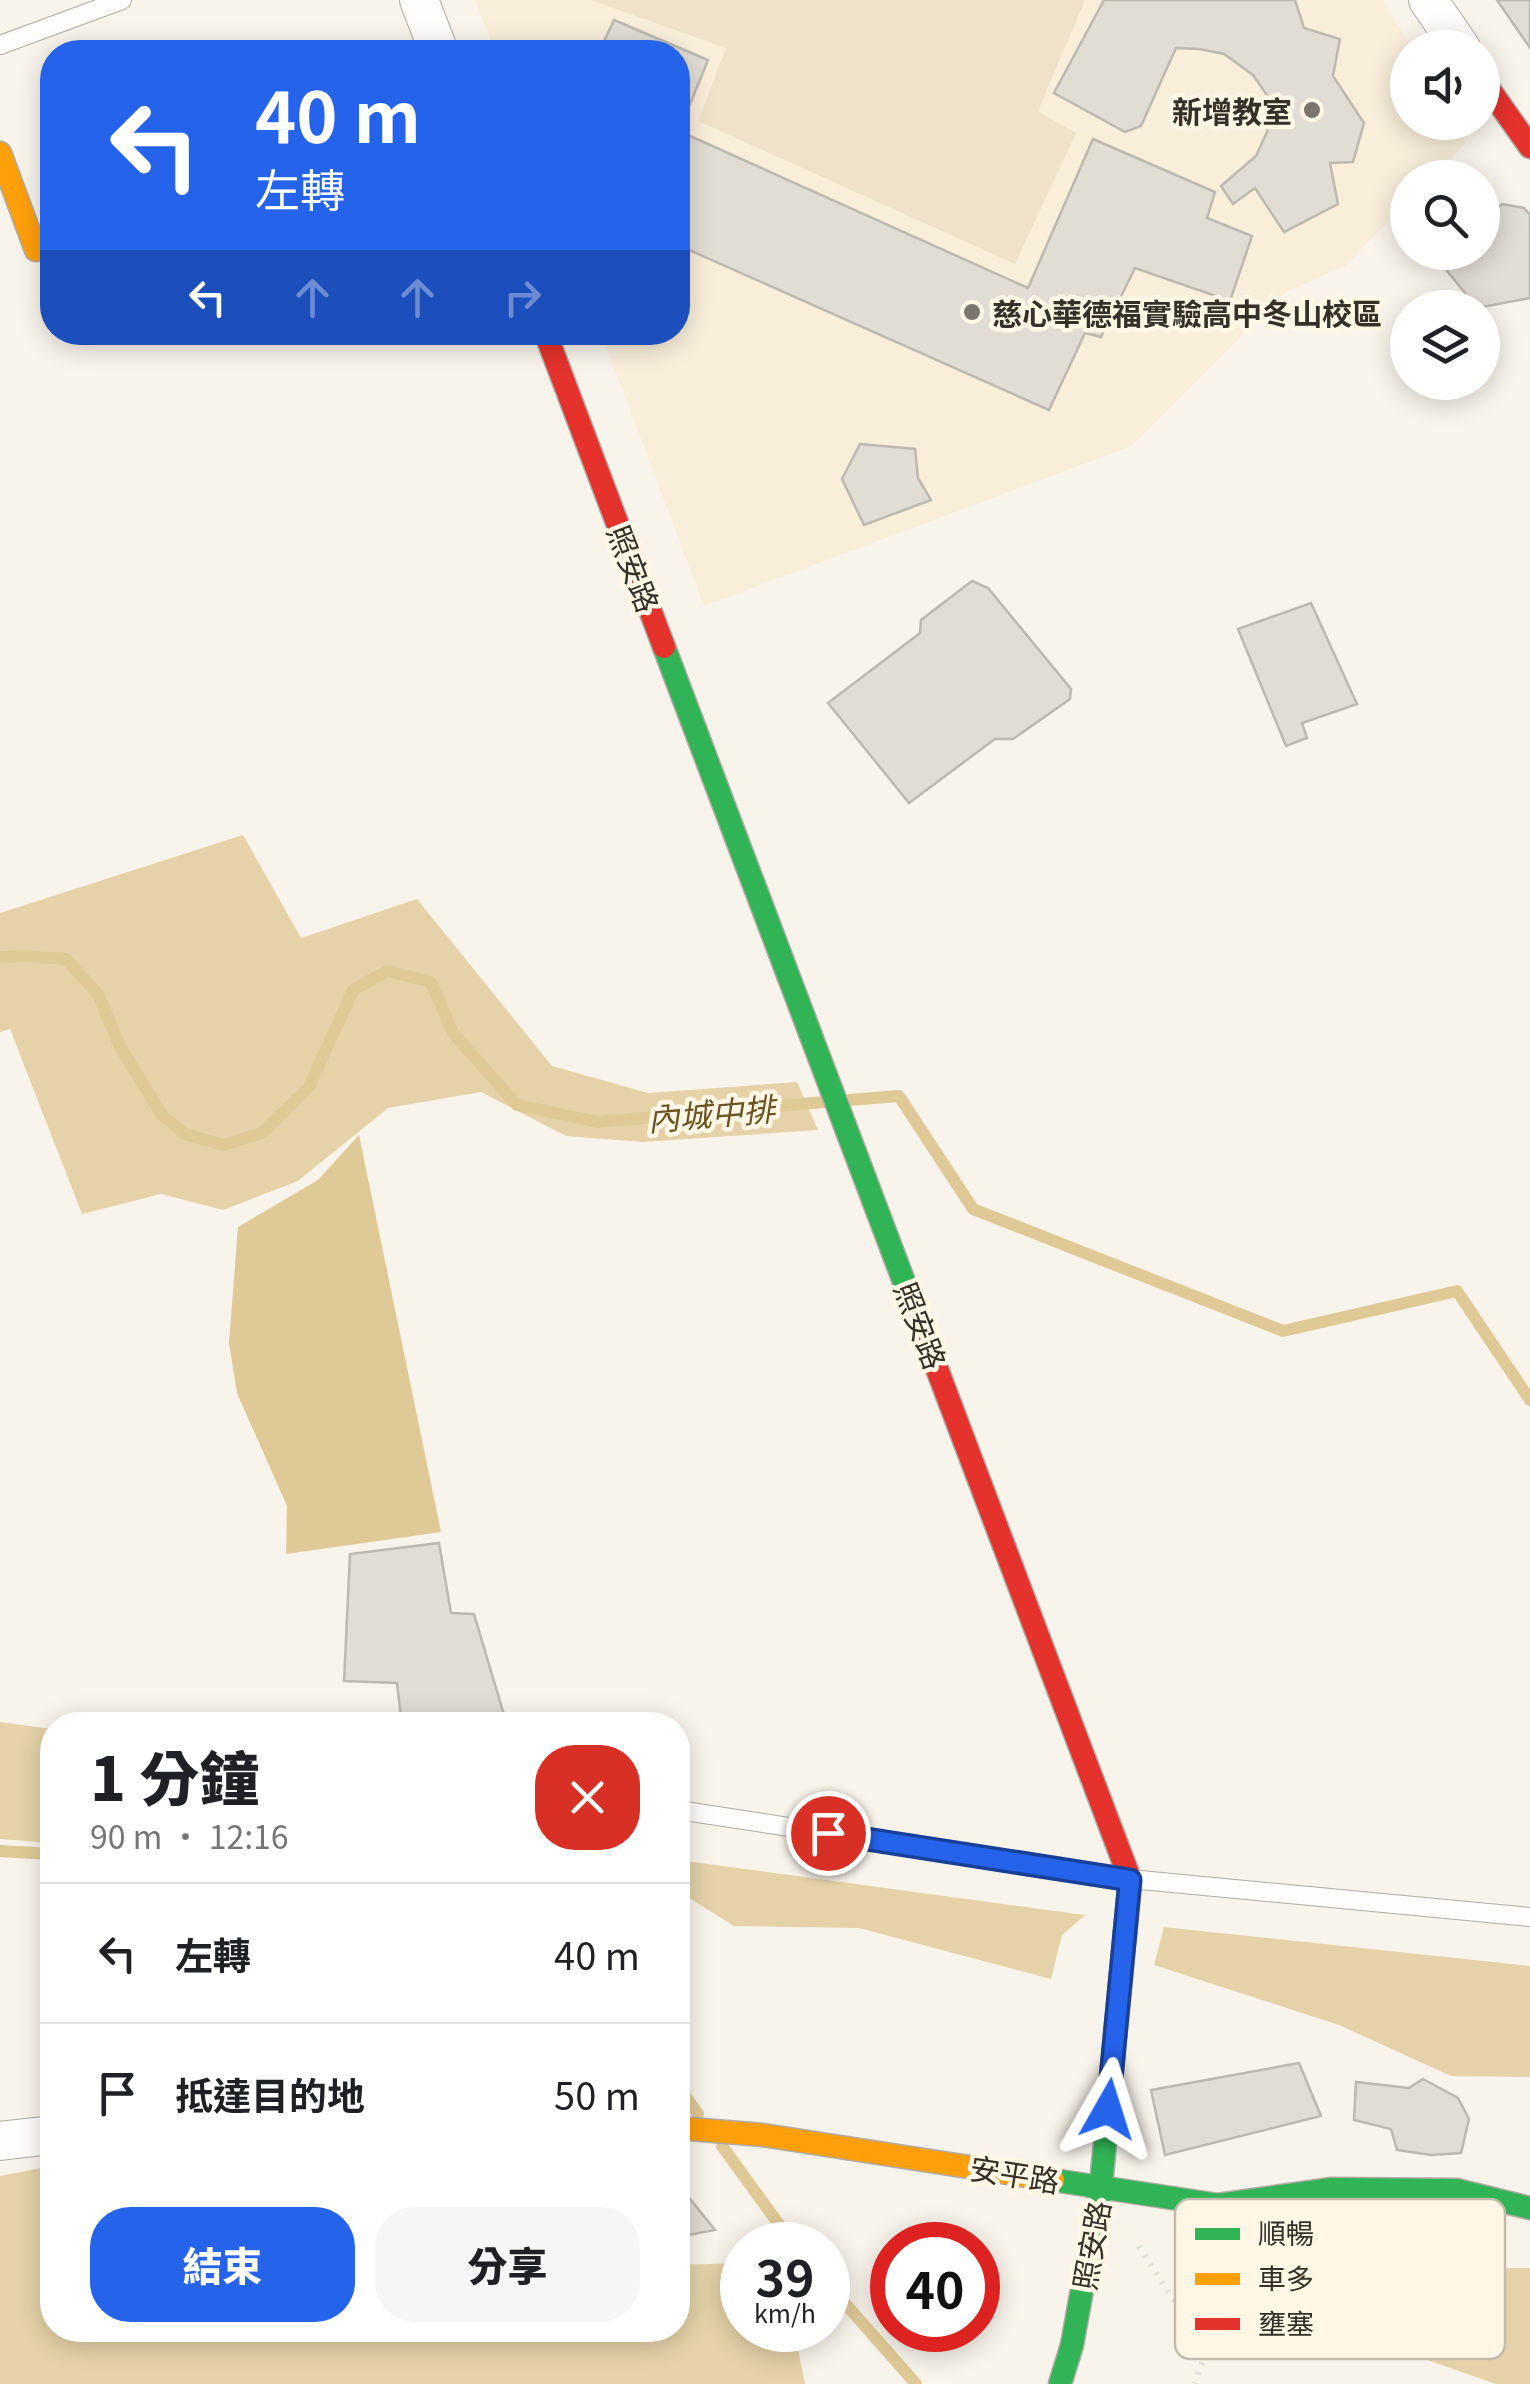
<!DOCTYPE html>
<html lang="zh-TW">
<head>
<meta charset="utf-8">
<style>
  body { margin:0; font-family:Georgia,"Noto Sans TC",serif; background:#f6f6f6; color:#202124; height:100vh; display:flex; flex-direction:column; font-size:38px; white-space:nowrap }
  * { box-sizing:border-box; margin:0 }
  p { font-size:32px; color:#757577 }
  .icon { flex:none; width:55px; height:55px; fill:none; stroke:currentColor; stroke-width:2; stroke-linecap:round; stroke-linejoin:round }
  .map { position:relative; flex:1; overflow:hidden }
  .details { position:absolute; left:40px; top:1712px; width:650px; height:630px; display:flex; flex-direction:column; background:#fff; border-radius:40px; box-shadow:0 5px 25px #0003 }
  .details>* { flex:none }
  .hud { position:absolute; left:40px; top:40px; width:650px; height:305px; border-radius:40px; box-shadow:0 5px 25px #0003; background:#2563eb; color:#fff; overflow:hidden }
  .fabs { position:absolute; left:1390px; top:30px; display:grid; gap:20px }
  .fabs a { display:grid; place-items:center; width:110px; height:110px; border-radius:50%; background:#fff; box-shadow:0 5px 25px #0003; font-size:50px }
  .speed { position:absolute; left:720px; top:2222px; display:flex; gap:20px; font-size:50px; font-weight:700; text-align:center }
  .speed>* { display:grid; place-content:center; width:130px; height:130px; border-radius:50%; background:#fff; box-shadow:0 5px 25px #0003; line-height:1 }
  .speed small { font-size:25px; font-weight:400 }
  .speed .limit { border:15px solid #d22; background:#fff; color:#111 }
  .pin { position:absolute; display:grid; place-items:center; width:85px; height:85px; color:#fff; margin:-42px; border:5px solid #fff; border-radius:50%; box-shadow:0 2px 10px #0007 }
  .me { position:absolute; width:110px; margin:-55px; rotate:6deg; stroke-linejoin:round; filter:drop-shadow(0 0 8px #0008) }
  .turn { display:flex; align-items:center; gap:35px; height:210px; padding:0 50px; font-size:45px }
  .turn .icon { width:130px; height:130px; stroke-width:2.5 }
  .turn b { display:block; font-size:70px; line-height:85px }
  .lanes { display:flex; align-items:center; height:95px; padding:0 50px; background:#0003; justify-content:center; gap:50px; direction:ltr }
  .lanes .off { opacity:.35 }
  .round { display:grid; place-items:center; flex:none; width:105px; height:105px; border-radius:40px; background:#f6f6f6 }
  .overview { display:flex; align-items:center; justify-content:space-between; height:170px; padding:0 50px }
  h1 { font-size:60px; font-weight:800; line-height:75px }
  .action { display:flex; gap:20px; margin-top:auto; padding:20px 50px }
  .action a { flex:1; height:115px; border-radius:40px; background:#2563eb; color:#fff; font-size:40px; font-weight:800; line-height:115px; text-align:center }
  .action a+a { background:#f6f6f6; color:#202124 }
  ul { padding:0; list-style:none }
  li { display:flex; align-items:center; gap:30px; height:140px; padding:0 50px; border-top:2px solid #e0e0e0 }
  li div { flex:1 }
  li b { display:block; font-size:38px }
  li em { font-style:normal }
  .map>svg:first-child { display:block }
</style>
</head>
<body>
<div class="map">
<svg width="1530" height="2384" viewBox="0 0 1530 2384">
  <rect width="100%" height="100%" fill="#f9f4eb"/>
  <polygon fill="#f8eeda" points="475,0 1383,0 1411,47 1408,48 1408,122 1454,123 1466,143 1432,177 1408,178 1407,202 1345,266 1286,292 1132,446 704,606 601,333 678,332 678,52 495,52"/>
  <polygon fill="#efe2c8" points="591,0 1085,0 1038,111 1076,133 1015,264 698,121 726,48"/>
  <g fill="#e5d2a8">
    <polygon points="243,835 301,938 417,899 552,1066 648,1093 797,1082 818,1130 643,1142 566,1136 481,1092 388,1108 298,1181 223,1210 161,1194 82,1214 10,1029 0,1032 0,913"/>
    <polygon points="0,1722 52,1729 52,1843 0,1839"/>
    <polygon points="678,1860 1085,1915 1062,1935 1051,1979 859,1928 734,1926 678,1891"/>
    <polygon points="1164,1927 1530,1966 1530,2077 1451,2076 1339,2025 1154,1965"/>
    <polygon points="52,2166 52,2330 678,2330 678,2265 742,2263 742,2330 794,2330 805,2384 0,2384 0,2176"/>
    <polygon points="1530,2268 1530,2384 1496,2384 1364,2338 1289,2338 1277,2269"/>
  </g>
  <polygon fill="#dfc996" points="359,1135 441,1532 286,1554 287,1506 237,1393 229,1343 238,1227 318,1180"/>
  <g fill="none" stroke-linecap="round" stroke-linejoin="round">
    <g stroke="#dfc996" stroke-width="12">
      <polyline points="0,957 25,956 66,959 98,994 119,1045 162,1115 185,1134 223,1145 262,1133 309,1087 353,990 387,971 431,982 453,1033 517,1105 598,1122 824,1102"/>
      <polyline points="849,1100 899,1096 973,1209 1283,1331 1457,1291 1530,1400"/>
      <polyline points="0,1851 52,1854"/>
      <polyline points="678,2086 698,2114"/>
      <polyline points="722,2146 794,2245"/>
      <polyline points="828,2284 916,2384"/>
    </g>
  </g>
  <g fill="#e1ddd4" stroke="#bcb9b1" stroke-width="2.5">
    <polygon points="1104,0 1295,0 1304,28 1340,39 1333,76 1364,123 1353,162 1330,163 1338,204 1284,232 1255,188 1233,204 1221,186 1256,156 1267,132 1269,98 1253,75 1224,54 1199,49 1176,48 1141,126 1125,132 1054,93"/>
    <polygon points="1497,0 1530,0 1530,48"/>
    <polygon points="614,20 708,60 679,131 1028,288 1093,139 1215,192 1207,218 1252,236 1230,301 1135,268 1101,337 1085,333 1049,410 678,245 678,52 599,52"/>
    <polygon points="1502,204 1524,208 1530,215 1530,298 1477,308 1440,262 1450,252 1482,252 1482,222"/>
    <polygon points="860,444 915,449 918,478 931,500 864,525 842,479"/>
    <polygon points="972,581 988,588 1071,689 1070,699 1013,739 995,739 909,803 828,703 920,633 921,620"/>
    <polygon points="1311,603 1357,704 1302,723 1307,738 1286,746 1238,629"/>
    <polygon points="439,1543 451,1613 474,1614 507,1725 402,1725 397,1683 344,1681 350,1554"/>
    <polygon points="1299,2063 1321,2116 1165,2155 1151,2090"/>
    <polygon points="1423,2079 1458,2098 1469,2119 1461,2153 1431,2155 1397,2150 1391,2129 1354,2120 1356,2082 1409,2088"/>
    <polygon points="678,2184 715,2230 678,2237"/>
  </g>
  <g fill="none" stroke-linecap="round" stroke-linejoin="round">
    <g stroke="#b0aba4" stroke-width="20">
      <g id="lane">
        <polyline points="0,45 122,0"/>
        <polyline points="678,1810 1130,1879 1530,1917"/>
      </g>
    </g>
    <g stroke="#b0aba4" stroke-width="40">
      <g id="street">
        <polyline points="419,0 439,52"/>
        <polyline points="1428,0 1461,48"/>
        <polyline points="0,2141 52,2135"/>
      </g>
    </g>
    <g stroke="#b0aba4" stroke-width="25">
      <g id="fast">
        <polyline points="664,647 909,1295"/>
        <polyline points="1053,2180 1218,2205 1332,2189 1456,2190 1530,2208"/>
        <polyline points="1060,2384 1072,2345 1101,2185 1125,1933"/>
      </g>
    </g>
    <g stroke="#b0aba4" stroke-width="25">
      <g id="slow">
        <polyline points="0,153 36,250"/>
        <polyline points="678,2128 763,2135 1053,2180"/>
      </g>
    </g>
    <g stroke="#b0aba4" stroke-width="25">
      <g id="jam">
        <polyline points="1482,79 1530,147"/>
        <polyline points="545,332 664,647"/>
        <polyline points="909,1295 1130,1879 1125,1933"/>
      </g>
    </g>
    <polyline stroke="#e1e0dd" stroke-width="6" stroke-dasharray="2.5 8" stroke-linecap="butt" points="1139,2246 1206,2351 1195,2384"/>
    <use href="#lane" stroke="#fefdfc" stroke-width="18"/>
    <use href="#street" stroke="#fefdfc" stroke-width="38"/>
    <use href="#fast" stroke="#30b455" stroke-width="22"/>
    <use href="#slow" stroke="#ff9f0a" stroke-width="22"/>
    <use href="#jam" stroke="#e5322d" stroke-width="22"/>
  </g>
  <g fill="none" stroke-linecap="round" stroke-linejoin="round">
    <g stroke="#184099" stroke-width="25">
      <polyline id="route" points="828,1833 1130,1880 1108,2109"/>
    </g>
    <use href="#route" stroke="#2563eb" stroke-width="18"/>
  </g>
  <g fill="#7a756c" stroke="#fff6e5" stroke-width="4">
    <circle cx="1312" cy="110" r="10"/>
    <circle cx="972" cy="312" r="10"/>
  </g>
  <g text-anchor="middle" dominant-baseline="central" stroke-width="9" stroke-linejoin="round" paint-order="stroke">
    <g font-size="30" font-weight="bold" fill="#353128" stroke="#fff6e5" text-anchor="end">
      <text x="1292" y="110">新增教室</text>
      <text x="992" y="312" text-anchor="start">慈心華德福實驗高中冬山校區</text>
    </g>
    <g font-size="30" fill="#353128" stroke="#fff6e5">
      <text transform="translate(635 568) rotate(69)">照安路</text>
      <text transform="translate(922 1325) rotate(69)">照安路</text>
      <text transform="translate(1015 2173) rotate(9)">安平路</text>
      <text transform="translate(1090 2245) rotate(-80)">照安路</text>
    </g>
    <g font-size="32" font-style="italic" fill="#695421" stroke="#fff6e5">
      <text transform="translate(711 1112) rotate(-5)">內城中排</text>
    </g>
  </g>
  <rect x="1175" y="2199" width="330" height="160" rx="15" fill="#fff6e5" stroke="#c2bbac" stroke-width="2.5"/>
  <rect x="1195" y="2228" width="45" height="12" fill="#30b455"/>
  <rect x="1195" y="2273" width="45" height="12" fill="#ff9f0a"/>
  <rect x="1195" y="2318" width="45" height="12" fill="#e5322d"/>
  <g font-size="28" fill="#353128">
    <text x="1258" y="2244">順暢</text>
    <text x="1258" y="2289">車多</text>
    <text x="1258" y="2334">壅塞</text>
  </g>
</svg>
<div class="fabs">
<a><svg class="icon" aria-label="sound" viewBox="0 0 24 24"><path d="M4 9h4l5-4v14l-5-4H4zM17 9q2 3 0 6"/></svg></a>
<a><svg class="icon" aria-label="search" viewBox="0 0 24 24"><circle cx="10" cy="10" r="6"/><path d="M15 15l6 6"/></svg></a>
<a><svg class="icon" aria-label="layers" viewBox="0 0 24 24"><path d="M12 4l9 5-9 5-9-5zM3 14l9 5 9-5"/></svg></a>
</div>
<div class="speed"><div>39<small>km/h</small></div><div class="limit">40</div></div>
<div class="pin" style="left:828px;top:1833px;background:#d93025"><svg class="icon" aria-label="arrive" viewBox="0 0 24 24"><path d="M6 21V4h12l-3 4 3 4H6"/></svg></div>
<svg class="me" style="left:1108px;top:2109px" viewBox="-20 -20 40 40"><path d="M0-17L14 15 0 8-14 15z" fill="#2563eb" stroke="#fff" stroke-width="4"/></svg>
<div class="hud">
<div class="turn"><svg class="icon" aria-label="left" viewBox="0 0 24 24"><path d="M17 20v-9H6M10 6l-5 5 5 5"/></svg><div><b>40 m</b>左轉</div></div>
<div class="lanes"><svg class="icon" aria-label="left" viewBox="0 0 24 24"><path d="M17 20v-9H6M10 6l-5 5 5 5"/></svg><svg class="icon off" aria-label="ahead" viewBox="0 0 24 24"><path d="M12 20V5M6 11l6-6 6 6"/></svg><svg class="icon off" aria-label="ahead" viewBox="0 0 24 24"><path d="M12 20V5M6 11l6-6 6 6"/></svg><svg class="icon off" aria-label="right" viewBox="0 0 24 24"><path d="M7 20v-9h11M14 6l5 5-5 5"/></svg></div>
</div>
<section class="details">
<div class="overview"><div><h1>1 分鐘</h1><p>90 m · 12:16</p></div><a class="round" style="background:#d93025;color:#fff"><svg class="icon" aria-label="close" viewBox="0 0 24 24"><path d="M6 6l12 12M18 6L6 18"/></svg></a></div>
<ul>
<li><svg class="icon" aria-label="left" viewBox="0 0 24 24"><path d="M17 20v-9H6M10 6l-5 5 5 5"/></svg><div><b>左轉</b></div><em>40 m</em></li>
<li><svg class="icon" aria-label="arrive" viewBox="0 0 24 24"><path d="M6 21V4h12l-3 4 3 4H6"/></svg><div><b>抵達目的地</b></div><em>50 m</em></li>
</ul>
<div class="action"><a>結束</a><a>分享</a></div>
</section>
</div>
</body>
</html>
